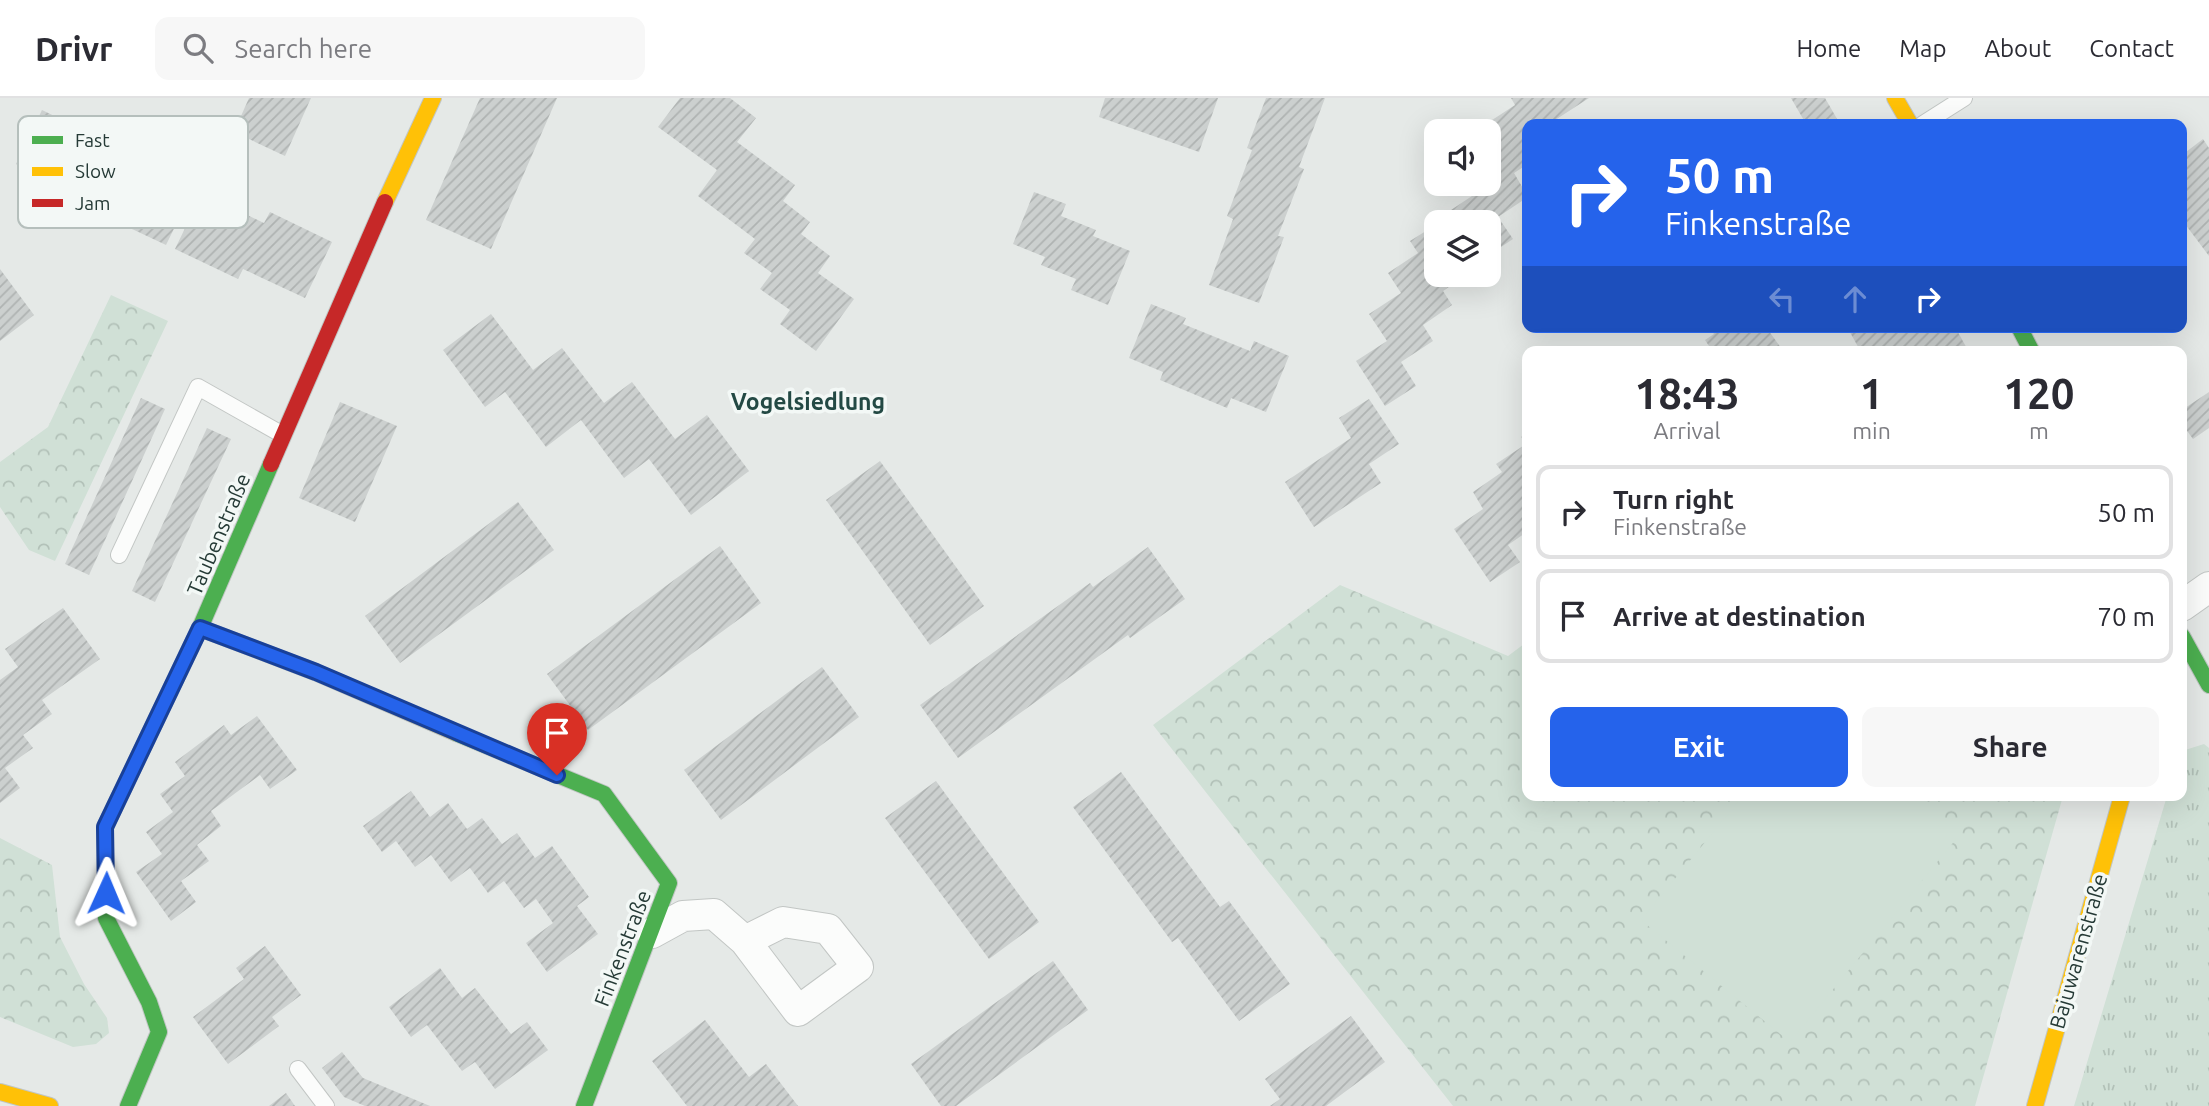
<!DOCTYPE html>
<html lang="en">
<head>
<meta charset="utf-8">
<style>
  body { margin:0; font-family:Ubuntu,sans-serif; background:#f7f7f7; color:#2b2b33; height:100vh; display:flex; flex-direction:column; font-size:26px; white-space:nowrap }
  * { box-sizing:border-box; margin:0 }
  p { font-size:23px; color:#7c7c81 }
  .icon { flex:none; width:38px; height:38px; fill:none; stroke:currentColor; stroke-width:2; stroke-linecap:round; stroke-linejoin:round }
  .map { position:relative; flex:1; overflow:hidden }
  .details { position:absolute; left:1522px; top:248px; width:665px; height:455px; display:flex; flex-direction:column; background:#fff; border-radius:14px; box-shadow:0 7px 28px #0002 }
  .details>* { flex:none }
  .guide { position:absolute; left:1522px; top:21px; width:665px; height:214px; border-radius:14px; box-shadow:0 7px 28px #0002; background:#2563eb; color:#fff; overflow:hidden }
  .fabs { position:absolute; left:1424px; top:21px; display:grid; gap:14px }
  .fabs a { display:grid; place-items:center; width:77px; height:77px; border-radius:14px; background:#fff; box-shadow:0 7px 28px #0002; font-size:35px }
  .pin { position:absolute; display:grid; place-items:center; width:60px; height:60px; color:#fff; margin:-72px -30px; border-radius:50% 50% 50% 0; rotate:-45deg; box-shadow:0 0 7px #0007 }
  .pin .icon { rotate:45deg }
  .me { position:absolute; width:77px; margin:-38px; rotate:1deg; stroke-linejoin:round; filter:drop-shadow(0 0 5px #0008) }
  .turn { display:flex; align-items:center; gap:24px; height:147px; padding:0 28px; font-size:32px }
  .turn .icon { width:91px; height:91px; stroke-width:2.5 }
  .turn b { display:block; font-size:49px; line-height:60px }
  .lanes { display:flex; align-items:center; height:66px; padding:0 28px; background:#0003; justify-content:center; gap:35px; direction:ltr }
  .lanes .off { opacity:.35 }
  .eta { display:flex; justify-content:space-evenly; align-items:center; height:119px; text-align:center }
  .eta b { font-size:42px; font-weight:700; line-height:49px }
  .primary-button { display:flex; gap:14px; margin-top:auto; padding:14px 28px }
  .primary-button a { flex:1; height:80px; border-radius:14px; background:#2563eb; color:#fff; font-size:28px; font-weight:700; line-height:80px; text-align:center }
  .primary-button a+a { background:#f7f7f7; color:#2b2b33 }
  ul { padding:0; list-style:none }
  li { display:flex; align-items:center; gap:21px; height:94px; margin:0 14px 10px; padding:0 14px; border:4px solid #e1e1e2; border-radius:14px }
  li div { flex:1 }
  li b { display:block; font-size:26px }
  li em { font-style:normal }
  header { display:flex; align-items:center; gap:42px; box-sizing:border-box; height:98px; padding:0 35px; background:#fff; border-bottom:2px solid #e1e1e2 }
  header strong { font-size:33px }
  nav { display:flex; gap:38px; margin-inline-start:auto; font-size:24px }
  .search { width:490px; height:63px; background:#f7f7f7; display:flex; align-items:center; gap:18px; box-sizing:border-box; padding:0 24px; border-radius:14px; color:#7c7c81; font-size:26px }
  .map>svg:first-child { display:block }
</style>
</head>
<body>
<header>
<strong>Drivr</strong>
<div class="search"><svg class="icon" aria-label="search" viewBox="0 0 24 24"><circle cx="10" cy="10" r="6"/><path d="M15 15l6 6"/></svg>Search here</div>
<nav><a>Home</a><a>Map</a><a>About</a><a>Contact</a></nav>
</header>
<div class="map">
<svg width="2209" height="1008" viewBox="0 0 2209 1008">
  <defs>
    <pattern id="grass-tufts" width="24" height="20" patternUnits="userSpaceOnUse" patternTransform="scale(1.75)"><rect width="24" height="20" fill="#d0e0d6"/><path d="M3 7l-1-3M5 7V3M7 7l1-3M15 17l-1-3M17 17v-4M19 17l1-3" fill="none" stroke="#b2c1b8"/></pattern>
    <pattern id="forest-crowns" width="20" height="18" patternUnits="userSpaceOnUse" patternTransform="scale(1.75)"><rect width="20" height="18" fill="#d0e0d6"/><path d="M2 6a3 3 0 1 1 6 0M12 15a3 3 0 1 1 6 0" fill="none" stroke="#b2c1b8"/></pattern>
    <pattern id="building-hatch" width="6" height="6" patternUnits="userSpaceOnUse" patternTransform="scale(1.75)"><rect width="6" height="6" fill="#ccd0cf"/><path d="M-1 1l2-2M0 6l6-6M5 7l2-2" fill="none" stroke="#afb3b2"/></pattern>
  </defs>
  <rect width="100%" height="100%" fill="#e5e9e7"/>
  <polygon fill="url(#grass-tufts)" points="2204,646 2209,650 2209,1008 2074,1008 2167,698 2182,698 2182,653"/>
  <g fill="url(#forest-crowns)">
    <polygon points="111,197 168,223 55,463 29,452 0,409 0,364 48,329"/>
    <polygon points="1340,487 1508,558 1528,543 1528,698 2063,698 1975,1008 1453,1008 1153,627"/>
    <polygon points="0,740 52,767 60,839 84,886 107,920 109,935 96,946 73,949 0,919"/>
  </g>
  <polygon fill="#d0e0d6" points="1743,698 1903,698 1956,741 1790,944 1641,822"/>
  <g fill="url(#building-hatch)">
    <polygon points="249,0 311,0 285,58 234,34"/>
    <polygon points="480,0 557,0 491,151 426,122"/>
    <polygon points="680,0 730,0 756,20 737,44 795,87 783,103 810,124 801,136 830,158 818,175 854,201 816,253 780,226 790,212 760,191 772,175 744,155 755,141 698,98 717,72 658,29"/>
    <polygon points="1105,0 1218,0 1199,54 1099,19"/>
    <polygon points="1266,0 1325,0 1299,69 1304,71 1278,138 1284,139 1259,205 1209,187 1233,121 1227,118 1252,52 1247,50"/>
    <polygon points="1511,0 1589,0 1549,26 1528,26 1528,66 1514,75 1528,99 1498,119 1513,141 1489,157 1489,124 1459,124 1451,112 1481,92 1477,86 1489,86 1489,54 1497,49 1489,33 1483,28 1515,7"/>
    <polygon points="1791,0 1825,0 1840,26 1806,26"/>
    <polygon points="42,12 108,44 105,50 193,92 166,147 79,106 82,97 16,66"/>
    <polygon points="2203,41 2209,50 2209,158 2182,122 2182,57"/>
    <polygon points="1034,94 1066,106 1061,118 1096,132 1093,138 1130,153 1108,207 1071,192 1076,181 1041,167 1045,159 1013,146"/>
    <polygon points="202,95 264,125 270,114 332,144 305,200 243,171 238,181 175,151"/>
    <polygon points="1437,126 1437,177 1466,177 1443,193 1452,207 1423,227 1433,243 1401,264 1416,288 1385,308 1356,263 1387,243 1369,216 1401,195 1388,175 1418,155 1410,143"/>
    <polygon points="0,171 34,217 0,243"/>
    <polygon points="1151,206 1186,220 1183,226 1250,253 1254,243 1289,258 1266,314 1231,300 1227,310 1160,282 1163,274 1129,260"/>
    <polygon points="491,216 533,272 562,250 604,305 632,284 675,341 707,317 749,373 691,417 649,361 624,380 581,322 546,349 505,294 485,309 443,252"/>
    <polygon points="1709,229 1766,229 1781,250 1775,254 1713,254 1705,242 1714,236"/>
    <polygon points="1847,229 1955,229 1969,254 1861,254"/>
    <polygon points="2209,294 2209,330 2193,341 2182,326 2182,312"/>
    <polygon points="141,300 165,311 89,477 65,466"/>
    <polygon points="1369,301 1399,346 1369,366 1381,385 1314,429 1285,384 1351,340 1339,320"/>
    <polygon points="340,304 397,328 355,424 299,400"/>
    <polygon points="207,330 231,341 155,504 132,493"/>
    <polygon points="1528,334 1528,433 1508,447 1520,464 1490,484 1454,431 1483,411 1473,394 1502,374 1496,366 1526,346 1521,339"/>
    <polygon points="880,363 984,508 930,547 826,402"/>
    <polygon points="518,404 554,452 400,565 365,518"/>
    <polygon points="720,448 761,505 588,632 547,576"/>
    <polygon points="1148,449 1185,501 1130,540 1128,537 958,660 920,607 1090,485 1093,489"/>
    <polygon points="63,510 100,561 42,602 52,616 23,637 33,650 5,670 20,690 0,705 0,582 18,569 5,551"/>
    <polygon points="822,569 859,619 721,722 684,672"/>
    <polygon points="257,618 297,672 270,691 260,677 211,713 221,728 197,747 209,763 181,783 196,804 171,823 136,774 162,756 146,734 173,714 160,696 185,678 175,664 224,627 231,637"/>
    <polygon points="1121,674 1220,809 1229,803 1290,886 1239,923 1178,840 1172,844 1073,709"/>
    <polygon points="936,683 1039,824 989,861 885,720"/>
    <polygon points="411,693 430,719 448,705 467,731 482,720 502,746 517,735 535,760 552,748 589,799 577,808 598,836 547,874 526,845 553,825 536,801 524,810 504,783 488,795 470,770 451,784 431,757 415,769 396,743 382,754 363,728"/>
    <polygon points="265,848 301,897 272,919 279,928 228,966 193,919 244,881 236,870"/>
    <polygon points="1053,863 1088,912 956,1008 941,1008 911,966"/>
    <polygon points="440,870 462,900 475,890 511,936 527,924 548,952 495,991 475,964 462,973 427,927 411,939 389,909"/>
    <polygon points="1351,918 1385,964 1326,1008 1270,1008 1280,1001 1265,981"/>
    <polygon points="705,922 749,979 766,966 798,1008 687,1008 652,963"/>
    <polygon points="342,954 363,980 430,1008 365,1008 344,999 322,970"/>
    <polygon points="286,995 295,1008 269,1008"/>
  </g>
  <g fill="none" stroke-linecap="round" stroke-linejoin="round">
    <g stroke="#c2c6c4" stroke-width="18">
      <g id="lane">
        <polyline points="1923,26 1964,0"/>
        <polyline points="119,457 198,289 283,337"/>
        <polyline points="298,971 326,1008"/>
      </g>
    </g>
    <g stroke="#c2c6c4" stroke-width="32">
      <g id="street">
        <polyline points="2182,508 2209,489"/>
        <polyline points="652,835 683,818 714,816 745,843 783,824 828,831 858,869 798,913 745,843"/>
      </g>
    </g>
    <g stroke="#c1c6c4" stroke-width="18">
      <g id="fast">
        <polyline points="2019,229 2032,254"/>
        <polyline points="2182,538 2209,587"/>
        <polyline points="456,635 604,696 669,785 584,1008"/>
        <polyline points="128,1008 159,934 149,904 106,820 105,729 200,530 271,366"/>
      </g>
    </g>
    <g stroke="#c1c6c4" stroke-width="18">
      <g id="slow">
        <polyline points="1895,0 1910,26"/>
        <polyline points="385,104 433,0"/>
        <polyline points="200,530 315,574 456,635"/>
        <polyline points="0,994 50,1008"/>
        <polyline points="2035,1008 2122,698"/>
      </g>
    </g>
    <g stroke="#c1c6c4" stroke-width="18">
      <polyline id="jam" points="271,366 385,104"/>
    </g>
    <use href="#lane" stroke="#fbfcfb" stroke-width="16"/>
    <use href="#street" stroke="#fbfcfb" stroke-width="30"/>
    <use href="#fast" stroke="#4caf50" stroke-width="16"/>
    <use href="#slow" stroke="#ffc107" stroke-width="16"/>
    <use href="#jam" stroke="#c62828" stroke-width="16"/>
  </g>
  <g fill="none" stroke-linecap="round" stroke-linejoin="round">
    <g stroke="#184099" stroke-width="18">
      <polyline id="route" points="106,795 105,729 200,530 316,574 557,677"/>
    </g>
    <use href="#route" stroke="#2563eb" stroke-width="12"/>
  </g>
  <g text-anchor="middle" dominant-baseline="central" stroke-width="7" stroke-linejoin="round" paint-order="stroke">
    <g font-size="21" fill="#253a36" stroke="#f3f8f6">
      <text transform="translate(218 436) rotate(-67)">Taubenstraße</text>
      <text transform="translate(622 850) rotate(-69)">Finkenstraße</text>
      <text transform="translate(2078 853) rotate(-74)">Bajuwarenstraße</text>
    </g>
    <g font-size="23" font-weight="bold" fill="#234944" stroke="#f3f8f6">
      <text x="808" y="303">Vogelsiedlung</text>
    </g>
  </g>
  <rect x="18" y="18" width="230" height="112" rx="10" fill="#f3f8f6" stroke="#b5bfbc" stroke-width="2"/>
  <rect x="32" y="38" width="31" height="8" fill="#4caf50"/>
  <rect x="32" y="69" width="31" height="9" fill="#ffc107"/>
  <rect x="32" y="101" width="31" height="8" fill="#c62828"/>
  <g font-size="19" fill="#253a36">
    <text x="75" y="49">Fast</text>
    <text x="75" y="80">Slow</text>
    <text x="75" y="112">Jam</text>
  </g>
</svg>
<div class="fabs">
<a><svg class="icon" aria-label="sound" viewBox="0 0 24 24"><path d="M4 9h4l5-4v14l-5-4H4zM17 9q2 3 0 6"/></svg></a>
<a><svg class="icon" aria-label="layers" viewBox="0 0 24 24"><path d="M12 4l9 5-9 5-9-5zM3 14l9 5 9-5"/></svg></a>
</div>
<div class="pin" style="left:557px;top:677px;background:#d93025"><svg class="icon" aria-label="arrive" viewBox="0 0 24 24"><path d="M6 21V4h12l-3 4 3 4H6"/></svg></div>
<svg class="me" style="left:106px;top:795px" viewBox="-20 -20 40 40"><path d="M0-17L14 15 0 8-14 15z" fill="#2563eb" stroke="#fff" stroke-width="4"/></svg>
<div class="guide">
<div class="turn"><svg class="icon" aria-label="right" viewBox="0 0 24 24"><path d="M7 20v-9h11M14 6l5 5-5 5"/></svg><div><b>50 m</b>Finkenstraße</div></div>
<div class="lanes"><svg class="icon off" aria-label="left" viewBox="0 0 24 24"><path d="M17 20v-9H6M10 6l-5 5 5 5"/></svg><svg class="icon off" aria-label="ahead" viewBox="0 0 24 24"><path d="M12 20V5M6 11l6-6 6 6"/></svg><svg class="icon" aria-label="right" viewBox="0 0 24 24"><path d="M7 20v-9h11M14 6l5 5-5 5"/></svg></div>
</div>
<section class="details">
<div class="eta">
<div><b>18:43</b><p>Arrival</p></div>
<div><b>1</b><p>min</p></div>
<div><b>120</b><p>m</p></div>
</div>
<ul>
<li><svg class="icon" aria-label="right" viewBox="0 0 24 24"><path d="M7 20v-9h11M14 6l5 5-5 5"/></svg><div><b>Turn right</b><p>Finkenstraße</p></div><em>50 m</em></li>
<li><svg class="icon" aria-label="arrive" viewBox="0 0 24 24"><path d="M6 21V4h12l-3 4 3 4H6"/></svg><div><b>Arrive at destination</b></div><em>70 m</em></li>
</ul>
<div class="primary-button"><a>Exit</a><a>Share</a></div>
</section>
</div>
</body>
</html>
